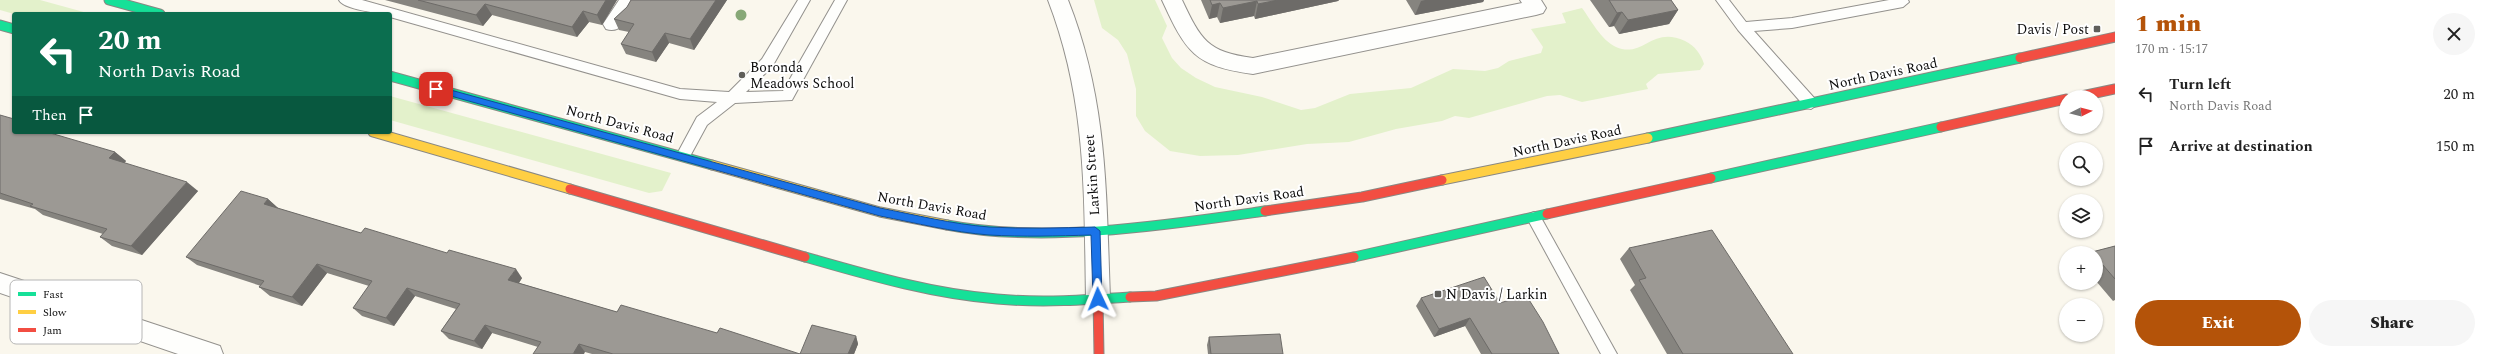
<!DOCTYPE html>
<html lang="en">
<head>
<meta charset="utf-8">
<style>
  body { margin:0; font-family:Spectral,serif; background:#f6f6f6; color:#222; height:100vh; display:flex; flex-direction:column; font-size:15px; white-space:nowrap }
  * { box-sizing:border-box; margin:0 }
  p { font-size:13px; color:#767676 }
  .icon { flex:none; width:22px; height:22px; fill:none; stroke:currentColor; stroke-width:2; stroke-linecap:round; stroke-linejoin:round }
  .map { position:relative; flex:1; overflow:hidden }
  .sheet { display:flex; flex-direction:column; background:#fff; width:380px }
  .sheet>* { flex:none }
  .guide { position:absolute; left:12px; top:12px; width:380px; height:122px; border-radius:4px; box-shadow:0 1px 3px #0004; background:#0b6e4f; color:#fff; overflow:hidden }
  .needle { width:26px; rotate:84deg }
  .buttons { position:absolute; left:2059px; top:90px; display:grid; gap:8px }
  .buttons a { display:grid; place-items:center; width:44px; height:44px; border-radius:50%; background:#fff; box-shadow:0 1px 3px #0004; font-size:20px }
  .pin { position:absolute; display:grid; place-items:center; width:34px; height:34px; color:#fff; margin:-17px; border-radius:8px; box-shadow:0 2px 6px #0006 }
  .me { position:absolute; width:44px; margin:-22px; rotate:358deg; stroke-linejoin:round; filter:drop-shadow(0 0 3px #0008) }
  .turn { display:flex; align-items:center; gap:14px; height:84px; padding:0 20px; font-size:18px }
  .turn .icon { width:52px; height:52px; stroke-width:2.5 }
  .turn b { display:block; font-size:28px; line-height:34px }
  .then { display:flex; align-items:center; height:38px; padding:0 20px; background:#0003; gap:8px; font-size:15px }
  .round { display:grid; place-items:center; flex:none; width:42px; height:42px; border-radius:21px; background:#f6f6f6 }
  .overview { display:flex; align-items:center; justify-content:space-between; height:68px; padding:0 20px }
  h1 { font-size:24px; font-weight:800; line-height:30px; color:#b45309 }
  .primary-button { display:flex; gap:8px; margin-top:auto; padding:8px 20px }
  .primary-button a { flex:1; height:46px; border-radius:24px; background:#b45309; color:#fff; font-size:16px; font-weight:800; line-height:46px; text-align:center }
  .primary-button a+a { background:#f6f6f6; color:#222 }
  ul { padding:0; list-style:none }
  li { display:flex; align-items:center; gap:12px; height:52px; padding:0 20px }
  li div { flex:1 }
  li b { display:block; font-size:15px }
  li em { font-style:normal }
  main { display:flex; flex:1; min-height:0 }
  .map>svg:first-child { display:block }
</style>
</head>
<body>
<main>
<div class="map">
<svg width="2115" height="354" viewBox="0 0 2115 354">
  <rect width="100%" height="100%" fill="#faf7ed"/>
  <g fill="#e3f1cb">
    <polygon points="0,0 40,0 91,14 14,14 0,10"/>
    <path d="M1094,0H1155L1167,26L1162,38L1172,58L1181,68L1196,78L1215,87L1262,97L1301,110L1315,108L1350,94L1411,88L1453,69L1485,71L1498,68L1509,61L1541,53L1543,47L1531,29L1566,23L1562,13L1582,8C1591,20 1601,40 1616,47C1643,59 1652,25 1685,41C1695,46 1701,54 1704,64L1700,70L1658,74L1646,84L1648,89L1582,102L1560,95L1547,96L1469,118L1455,116L1442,121L1396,129L1349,142L1307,144L1238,155L1200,156L1170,151L1145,131L1136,116V89L1127,54L1118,40L1102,28Z"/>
    <polygon points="390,96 671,173 662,191 649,193 390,120"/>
  </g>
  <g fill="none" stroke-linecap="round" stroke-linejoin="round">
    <g stroke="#93918d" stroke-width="2">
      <g id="lane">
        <path d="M339,0H362L680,89L729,92L762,59L798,0H810L772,67L746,92L783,91L835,0H847L792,100L735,103L707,125L688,160H678L676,156L697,117L717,102L680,99L390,17V14C380,14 343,9 339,0Z"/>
        <polygon points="1716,0 1729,0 1746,22 1792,18 1889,0 1908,0 1909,2 1903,7 1792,28 1754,31 1816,100 1818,104 1811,109 1806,108 1738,30"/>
        <polygon points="1534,212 1539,214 1617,354 1601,354 1527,218 1529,214"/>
      </g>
    </g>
    <g stroke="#93918d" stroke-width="2">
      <g id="street">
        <path d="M619,0H640C632,13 623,35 606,29L603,24Z"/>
        <path d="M1048,0H1068C1108,101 1106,193 1110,299L1106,306L1098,309L1090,306L1086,299C1084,193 1087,101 1048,0Z"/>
        <path d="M1162,0H1182C1201,40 1207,52 1253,58L1522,3L1520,0H1541L1546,8L1543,13L1536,15L1253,74C1194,66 1186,52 1162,0Z"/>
        <polygon points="0,273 211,343 220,346 223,354 178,354 0,293"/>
      </g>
    </g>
    <g stroke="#898883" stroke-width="11">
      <g id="fast">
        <polyline points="109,0 160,14"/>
        <polyline points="0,25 14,29"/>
        <polyline points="390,76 712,165"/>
        <polyline points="1648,138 2020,58"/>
        <polyline points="1711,178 1941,127"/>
        <path d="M947,225C1045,244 1167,225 1265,211"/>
        <path d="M805,257C868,275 932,294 997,299C1041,303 1086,300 1130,297"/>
        <polyline points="1354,257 1547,214"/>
      </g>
    </g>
    <g stroke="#898883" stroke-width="11">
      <g id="slow">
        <polyline points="373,132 570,189"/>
        <polyline points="712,165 880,212 947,225"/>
        <polyline points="1442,180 1648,138"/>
      </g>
    </g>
    <g stroke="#898883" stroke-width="11">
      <g id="jam">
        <polyline points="2020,58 2115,37"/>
        <polyline points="2077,97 2115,89"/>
        <polyline points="1941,127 2066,99"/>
        <polyline points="570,189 805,257"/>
        <polyline points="1265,211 1362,197 1442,180"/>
        <polyline points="1547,214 1711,178"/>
        <polyline points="1130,297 1156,296 1354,257"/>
        <polyline points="1098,299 1099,354"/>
      </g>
    </g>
    <use href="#lane" fill="#fefefc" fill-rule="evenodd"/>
    <use href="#street" fill="#fefefc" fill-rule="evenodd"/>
    <use href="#fast" stroke="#16e098" stroke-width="9"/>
    <use href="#slow" stroke="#ffcf43" stroke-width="9"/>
    <use href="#jam" stroke="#f24e42" stroke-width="9"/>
  </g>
  <circle fill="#87a877" cx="741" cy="15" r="5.5"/>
  <g fill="#86847f">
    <polygon points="385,0 617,0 602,25 589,22 577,37 492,15 483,26"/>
    <polygon points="631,0 727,0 694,50 669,43 656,62 626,54 621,44 629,32 619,30 614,19 627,7"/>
    <polygon points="1201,0 1339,0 1338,1 1255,19 1254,16 1220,23 1217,17 1209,19"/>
    <polygon points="1406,0 1484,0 1483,2 1415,15"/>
    <polygon points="1590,0 1671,0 1678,10 1669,24 1619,34 1614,26 1609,27"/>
    <polygon points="0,115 14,132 115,152 126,161 124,163 198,191 142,255 112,246 100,237 103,234 43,215 35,209 0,199"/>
    <polygon points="268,199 278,208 277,208 361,233 522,278 519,283 617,312 717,333 800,354 856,336 858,344 854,354 592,354 585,352 538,347 492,333 482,349 449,339 441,331 456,309 415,296 394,326 362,316 353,308 369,286 327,273 302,306 270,296 259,287 261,286 197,265 186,257"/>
    <polygon points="2115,246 2115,300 2113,301 2096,281 2096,253 2090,253 2092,252"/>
    <polygon points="1629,248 1793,354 1667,354 1630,290 1635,285 1620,259"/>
    <polygon points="1421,298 1500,303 1559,354 1481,354 1465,326 1434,337 1416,306"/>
    <polygon points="1209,337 1283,354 1208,354 1207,345"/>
  </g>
  <g fill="#6d6b68">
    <polygon points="606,0 617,0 602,25 597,15"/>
    <polygon points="716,0 727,0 694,50 690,39"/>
    <polygon points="1278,0 1339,0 1338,1 1255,19 1258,4"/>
    <polygon points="1425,0 1484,0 1483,2 1415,15 1421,1"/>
    <polygon points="1257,1 1254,16 1220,23 1223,8"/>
    <polygon points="1220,3 1217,17 1209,19 1212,5"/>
    <polygon points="485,4 492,15 483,26 476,15"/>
    <polygon points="1678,10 1669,24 1619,34 1628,20"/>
    <polygon points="583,11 589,22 577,37 572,27"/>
    <polygon points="1622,12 1614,26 1609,27 1617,13"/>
    <polygon points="665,33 669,43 656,62 652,52"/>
    <polygon points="115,152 126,161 120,168 109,158"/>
    <polygon points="187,182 198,191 142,255 131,246"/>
    <polygon points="268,199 278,208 273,213 264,204"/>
    <polygon points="317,264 327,273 302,306 292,297"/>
    <polygon points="516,269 522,278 515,289 508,280"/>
    <polygon points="407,288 415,296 394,326 386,318"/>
    <polygon points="1470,318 1465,326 1434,337 1439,329"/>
    <polygon points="485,325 492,333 482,349 474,341"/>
    <polygon points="856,336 858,344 854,354 848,354"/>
    <polygon points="579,344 585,352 584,354 573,354"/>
  </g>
  <g fill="#9c9994" stroke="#6d6b68">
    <polygon points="418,0 606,0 597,15 583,11 572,27 485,4 476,15"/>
    <polygon points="631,0 716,0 690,39 665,33 652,52 621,44 634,24 614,19 627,7"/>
    <polygon points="1210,0 1278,0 1258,4 1257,1 1223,8 1220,3 1212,5"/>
    <polygon points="1609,0 1671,0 1678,10 1628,20 1622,12 1617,13"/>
    <polygon points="0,115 14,119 14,132 47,132 115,152 109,158 187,182 131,246 100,237 107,229 30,206 33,204 0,193"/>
    <polygon points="241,191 268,199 264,204 361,233 365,228 447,253 449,250 516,269 508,280 617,312 621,305 717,333 720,328 800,354 812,325 856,336 848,354 613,354 579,344 573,354 533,354 541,342 485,325 474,341 441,331 460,304 407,288 386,318 353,308 372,281 317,264 292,297 259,287 264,281 186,257"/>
    <polygon points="1712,230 1793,354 1683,354 1639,280 1646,278 1629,248"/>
    <polygon points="2115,246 2115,279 2096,257 2096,253 2092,253 2092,252"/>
    <polygon points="1484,277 1500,303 1526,295 1543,322 1559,354 1492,354 1470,318 1439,329 1421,298"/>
    <polygon points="1280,334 1283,354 1211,354 1209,337"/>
  </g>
  <path fill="#1a73e8" stroke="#114b97" d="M436,86L880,208C916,215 952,224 989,227C1024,229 1060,228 1095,227L1100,231L1102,299L1098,303L1093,299L1091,235C1057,236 1023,237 989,235C952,232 916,223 880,216L433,91V87Z"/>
  <g fill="#5f5e5a" stroke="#fff" stroke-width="1.5">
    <rect x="2093" y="25" width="8" height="8" rx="2"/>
    <circle cx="742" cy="75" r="4"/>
    <rect x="1434" y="290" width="8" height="8" rx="2"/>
  </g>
  <g text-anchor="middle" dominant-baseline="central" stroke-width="4" stroke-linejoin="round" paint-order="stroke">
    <g font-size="14" fill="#0b0b0b" stroke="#fff" text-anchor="start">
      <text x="2089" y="29" text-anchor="end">Davis / Post</text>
      <text x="750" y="67">Boronda<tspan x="750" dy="16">Meadows School</tspan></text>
      <text x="1446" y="294">N Davis / Larkin</text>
    </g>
    <g font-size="14" fill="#0b0b0b" stroke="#fff">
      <text transform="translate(1883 74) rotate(-12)">North Davis Road</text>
      <text transform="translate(620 124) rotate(15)">North Davis Road</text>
      <text transform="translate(1567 141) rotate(-12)">North Davis Road</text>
      <text transform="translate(1092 175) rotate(-94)">Larkin Street</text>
      <text transform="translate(1249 199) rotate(-8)">North Davis Road</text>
      <text transform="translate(932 206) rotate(10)">North Davis Road</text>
    </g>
  </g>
  <rect x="10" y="280" width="132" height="64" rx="6" fill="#fff" stroke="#b6b6b6" stroke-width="1"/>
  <rect x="18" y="292" width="18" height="4" fill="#16e098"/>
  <rect x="18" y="310" width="18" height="4" fill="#ffcf43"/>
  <rect x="18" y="328" width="18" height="4" fill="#f24e42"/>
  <g font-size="11" fill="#0b0b0b">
    <text x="43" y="298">Fast</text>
    <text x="43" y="316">Slow</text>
    <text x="43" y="334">Jam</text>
  </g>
</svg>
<div class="buttons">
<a><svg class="needle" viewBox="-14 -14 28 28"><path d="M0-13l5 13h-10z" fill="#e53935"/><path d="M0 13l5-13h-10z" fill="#767676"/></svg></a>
<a><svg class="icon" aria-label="search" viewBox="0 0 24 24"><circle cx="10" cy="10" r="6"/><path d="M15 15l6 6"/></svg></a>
<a><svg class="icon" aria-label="layers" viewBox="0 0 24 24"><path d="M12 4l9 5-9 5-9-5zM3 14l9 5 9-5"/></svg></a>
<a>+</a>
<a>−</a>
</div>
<div class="pin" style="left:436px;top:89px;background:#d93025"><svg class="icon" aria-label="arrive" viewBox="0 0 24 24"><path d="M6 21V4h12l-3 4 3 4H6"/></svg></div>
<svg class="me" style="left:1098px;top:299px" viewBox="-20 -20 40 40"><path d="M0-17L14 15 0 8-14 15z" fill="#1a73e8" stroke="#fff" stroke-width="4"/></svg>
<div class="guide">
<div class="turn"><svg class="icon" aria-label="left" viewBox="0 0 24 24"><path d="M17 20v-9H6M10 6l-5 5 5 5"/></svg><div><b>20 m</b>North Davis Road</div></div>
<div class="then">Then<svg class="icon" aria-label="arrive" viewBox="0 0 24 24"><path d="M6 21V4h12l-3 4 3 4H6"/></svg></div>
</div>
</div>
<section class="sheet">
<div class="overview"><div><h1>1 min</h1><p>170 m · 15:17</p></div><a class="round"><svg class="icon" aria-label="close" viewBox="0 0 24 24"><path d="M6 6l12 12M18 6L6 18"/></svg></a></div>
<ul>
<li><svg class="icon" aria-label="left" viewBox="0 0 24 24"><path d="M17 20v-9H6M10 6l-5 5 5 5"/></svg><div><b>Turn left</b><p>North Davis Road</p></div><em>20 m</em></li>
<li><svg class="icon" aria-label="arrive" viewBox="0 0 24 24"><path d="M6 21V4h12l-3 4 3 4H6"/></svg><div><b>Arrive at destination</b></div><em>150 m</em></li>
</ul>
<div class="primary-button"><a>Exit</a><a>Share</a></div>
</section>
</main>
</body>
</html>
